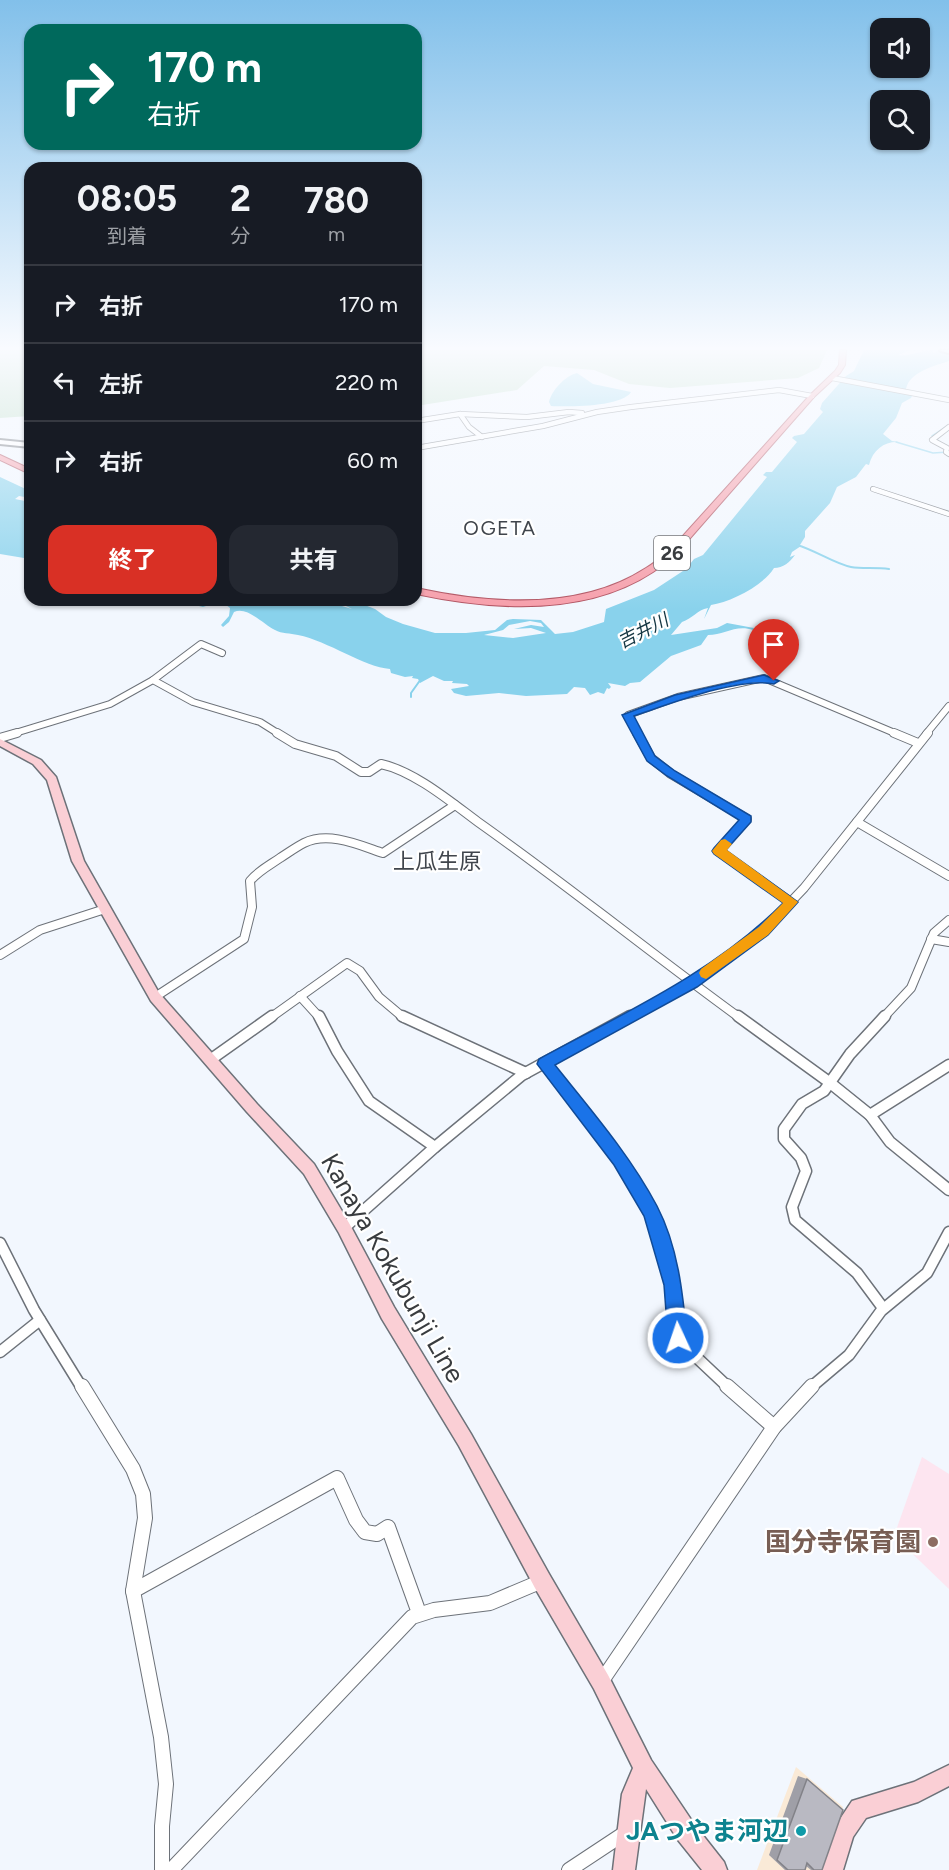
<!DOCTYPE html>
<html lang="ja">
<head>
<meta charset="utf-8">
<style>
  body { margin:0; font-family:Figtree,"Noto Sans JP",sans-serif; background:#242831; color:#f1f3f6; height:100vh; display:flex; flex-direction:column; font-size:22px; white-space:nowrap }
  * { box-sizing:border-box; margin:0 }
  p { font-size:20px; color:#9ea1a6 }
  .icon { flex:none; width:33px; height:33px; fill:none; stroke:currentColor; stroke-width:2; stroke-linecap:round; stroke-linejoin:round }
  .map { position:relative; flex:1; overflow:hidden }
  .side { position:absolute; left:24px; top:162px; width:398px; height:444px; display:flex; flex-direction:column; background:#171b24; border-radius:18px; box-shadow:0 2px 4px #0004 }
  .side>* { flex:none }
  .top-card { position:absolute; left:24px; top:24px; width:398px; height:126px; border-radius:18px; box-shadow:0 2px 4px #0004; background:#00695c; color:#fff; overflow:hidden }
  .buttons { position:absolute; left:870px; top:18px; display:grid; gap:12px }
  .buttons a { display:grid; place-items:center; width:60px; height:60px; border-radius:12px; background:#171b24; box-shadow:0 2px 4px #0004; font-size:30px }
  .pin { position:absolute; display:grid; place-items:center; width:51px; height:51px; color:#fff; margin:-62px -26px; border-radius:50% 50% 50% 0; rotate:-45deg; box-shadow:0 0 6px #0007 }
  .pin .icon { rotate:45deg }
  .me { position:absolute; width:66px; margin:-33px; rotate:357deg; stroke-linejoin:round; filter:drop-shadow(0 0 4px #0008) }
  .turn { display:flex; align-items:center; gap:21px; height:126px; padding:0 24px; font-size:27px }
  .turn .icon { width:78px; height:78px; stroke-width:2.5 }
  .turn b { display:block; font-size:42px; line-height:51px }
  .eta { display:flex; justify-content:space-evenly; align-items:center; height:102px; text-align:center }
  .eta b { font-size:36px; font-weight:700; line-height:42px }
  .button { display:flex; gap:12px; margin-top:auto; padding:12px 24px }
  .button a { flex:1; height:69px; border-radius:18px; background:#d93025; color:#fff; font-size:24px; font-weight:700; line-height:69px; text-align:center }
  .button a+a { background:#242831; color:#f1f3f6 }
  ul { padding:0; list-style:none }
  li { display:flex; align-items:center; gap:18px; height:78px; padding:0 24px; border-top:2px solid #363941 }
  li div { flex:1 }
  li b { display:block; font-size:22px }
  li em { font-style:normal }
  .map>svg:first-child { display:block }
</style>
</head>
<body>
<div class="map">
<svg width="949" height="1870" viewBox="0 0 949 1870">
  <rect width="100%" height="100%" fill="#f2f7fe"/>
  <polygon fill="#faead7" points="796,1767 843,1807 821,1870 757,1870"/>
  <polygon fill="#fde5f0" points="922,1457 949,1474 949,1589 894,1536"/>
  <g fill="#b7dabf">
    <polygon points="0,350 30,350 30,416 0,418"/>
    <polygon points="416,350 827,350 819,368 798,378 670,388 629,384 594,370 544,366 517,390 416,406"/>
  </g>
  <g fill="#89d2ec" fill-rule="evenodd">
    <path d="M864,350H910L898,355C909,357 922,350 934,350L932,352L934,353L937,350H949V361C934,366 909,372 906,389L914,392L911,398L902,403L896,418L883,434L892,441L899,442C885,441 873,449 869,465L866,464L856,477L837,487L830,503L805,531V537L800,545L801,546L792,552L790,557L795,555C790,562 783,568 774,568C763,586 730,602 711,605L704,619L708,608C697,610 692,619 682,622L671,635L717,628L727,623L754,628L753,630C736,624 724,635 708,635L701,645L671,656L640,682L630,683L625,686L608,683L611,687L609,689L607,688L604,694L598,692L590,695L585,688L574,687L567,694L526,696L499,693L466,696L454,693L451,689L469,686L467,684L452,683L453,681H444L433,676L420,683L418,679L412,678L413,676L405,677L391,673L390,669C364,667 328,641 298,635C290,633 282,634 275,630C263,624 247,606 234,612L229,622L223,627L221,625L229,616L230,608C224,603 212,598 204,602L206,606L203,607L174,600H322L352,609L334,600H352L375,609L386,617L403,624L435,633H466L495,630L507,620L513,619L541,620L555,634L573,632L604,622L606,609L654,590L686,569L694,559L703,555L767,477L763,475L766,472H772L797,442L792,438L794,436L804,434L823,412L820,409L822,403L846,376L854,371ZM530,621L541,623L544,627L531,625L514,629L531,628L546,633L513,638L484,635L503,630L509,625Z"/>
    <path d="M577,373L593,384L631,392C622,407 568,407 551,406L549,402C552,390 565,376 577,373Z"/>
    <polygon points="0,477 30,491 30,498 19,496 15,499 30,502 30,559 0,554"/>
  </g>
  <g fill="none" stroke-linecap="round" stroke-linejoin="round">
    <g stroke="#89d2ec" stroke-width="1.5">
      <polyline points="896,442 933,453 948,452"/>
      <polyline points="940,442 932,436 949,425"/>
    </g>
    <g stroke="#89d2ec" stroke-width="2">
      <path d="M797,545C815,550 835,564 851,567C862,569 876,567 889,569"/>
      <polyline points="411,697 411,693 421,679"/>
    </g>
    <g stroke="#6d7279" stroke-width="6">
      <g id="minor-far4">
        <polyline points="832,378 949,400"/>
        <polyline points="460,414 469,427 482,437"/>
        <polyline points="416,421 460,414 527,417 569,412 582,413"/>
        <polyline points="949,427 932,440 947,448 946,452 949,454"/>
        <polyline points="416,448 543,426 597,412 631,407 779,390 812,396"/>
        <polyline points="873,489 949,514"/>
      </g>
    </g>
    <g stroke="#6d7279" stroke-width="8">
      <g id="minor-far3">
        <polyline points="153,680 201,644 222,653"/>
        <polyline points="12,734 110,704 153,680 193,702 260,722 279,734"/>
        <polyline points="638,734 628,715 678,697 764,678 897,734"/>
        <polyline points="926,734 949,706"/>
      </g>
    </g>
    <g stroke="#6d7279" stroke-width="10">
      <g id="minor-far2">
        <path d="M277,733L295,744L336,756L361,772H369L381,764C414,771 451,802 478,822C567,885 652,954 740,1018"/>
        <polyline points="637,733 651,758 671,774 747,819 718,851 791,902"/>
        <polyline points="894,733 918,743"/>
        <polyline points="0,738 17,733"/>
        <polyline points="857,822 949,876"/>
        <polyline points="931,939 949,942"/>
        <polyline points="0,955 40,930 105,909"/>
        <polyline points="300,996 320,1018"/>
        <path d="M155,997L244,939L252,907L250,881C258,871 270,865 280,858C288,853 296,847 304,843C329,831 359,845 383,853L455,805"/>
        <polyline points="270,1018 347,963 360,971 379,997 404,1018"/>
        <polyline points="628,1018 692,983 763,931 804,888 928,733"/>
        <polyline points="883,1018 911,988 934,933 949,920"/>
      </g>
    </g>
    <g stroke="#6d7279" stroke-width="13">
      <g id="minor-far1">
        <polyline points="319,1016 337,1051 369,1101 435,1147"/>
        <polyline points="402,1016 526,1073"/>
        <polyline points="738,1016 829,1082 870,1115 890,1142 949,1190"/>
        <polyline points="210,1060 272,1016"/>
        <path d="M545,1063C620,1160 672,1209 677,1339L729,1388"/>
        <polyline points="870,1115 949,1065"/>
        <polyline points="344,1228 435,1147 522,1075 630,1016"/>
        <polyline points="0,1243 34,1310 82,1388"/>
        <polyline points="883,1308 857,1273 795,1220 792,1207 806,1171 801,1158 784,1139 784,1129 802,1104 824,1091 850,1054 885,1016"/>
        <polyline points="0,1352 40,1320"/>
        <polyline points="810,1388 849,1355 881,1311 927,1273 949,1232"/>
      </g>
    </g>
    <g stroke="#6d7279" stroke-width="16">
      <g id="minor">
        <polyline points="82,1386 133,1469 143,1494 145,1518 133,1591 161,1737 166,1784 162,1826 162,1870"/>
        <polyline points="727,1386 774,1427"/>
        <polyline points="133,1591 337,1478 356,1520 365,1532 377,1534 388,1527 419,1613"/>
        <polyline points="601,1682 774,1427 812,1386"/>
        <polyline points="171,1870 412,1617 434,1610 490,1603 542,1581"/>
        <polyline points="569,1870 625,1833"/>
      </g>
    </g>
    <g stroke="#6d7279" stroke-width="4">
      <g id="tertiary">
        <polygon points="940,350 949,350 949,353 941,351"/>
        <polygon points="0,440 30,443 30,447 0,444"/>
      </g>
    </g>
    <g stroke="#6d7279" stroke-width="3">
      <g id="secondary">
        <polygon points="0,739 41,760 56,777 84,861 159,993 257,1104 314,1164 349,1223 394,1307 471,1434 549,1574 608,1675 651,1760 694,1824 724,1862 727,1870 702,1870 678,1840 646,1789 635,1870 613,1870 622,1794 633,1768 594,1689 535,1588 459,1446 382,1319 339,1233 304,1174 247,1112 151,1001 72,861 47,780 33,764 0,746"/>
        <polygon points="949,1765 949,1786 918,1802 866,1818 853,1837 843,1870 821,1870 838,1822 852,1801 914,1782"/>
      </g>
    </g>
    <g stroke="#b05260" stroke-width="2">
      <g id="primary">
        <path d="M840,350H846L845,365L840,373L814,397L678,552C670,559 662,566 653,572C585,617 491,610 416,594V588C490,604 580,611 646,568C655,563 664,555 672,548L810,395L835,371L839,365Z"/>
        <polygon points="0,455 30,469 30,474 0,460"/>
      </g>
    </g>
    <use href="#minor-far4" stroke="#fff" stroke-width="4.5"/>
    <use href="#minor-far3" stroke="#fff" stroke-width="6"/>
    <use href="#minor-far2" stroke="#fff" stroke-width="8"/>
    <use href="#minor-far1" stroke="#fff" stroke-width="10"/>
    <use href="#minor" stroke="#fff" stroke-width="14"/>
    <use href="#tertiary" fill="#fff" fill-rule="evenodd"/>
    <use href="#secondary" fill="#facfd5" fill-rule="evenodd"/>
    <use href="#primary" fill="#f69eaa" fill-rule="evenodd"/>
  </g>
  <polygon fill="#9f9fa7" points="798,1776 807,1779 822,1870 811,1870 806,1866 805,1870 785,1870 769,1855"/>
  <polygon fill="#b9b9c2" stroke="#828288" stroke-width="1.5" points="807,1779 843,1810 822,1870 814,1870 807,1863 805,1870 788,1870 777,1860"/>
  <linearGradient id="sky" x2="0" y2="1"><stop stop-color="#82c0ea"/><stop offset="0.57" stop-color="#f9fbff"/><stop offset="1" stop-color="#f9fbff" stop-opacity="0"/></linearGradient>
  <rect width="949" height="611" fill="url(#sky)"/>
  <path fill="#1a73e8" stroke="#114b97" stroke-width="1.5" d="M764,675L779,681L774,684C741,676 667,705 634,716L655,756L675,771L751,816V822L726,850L798,902L768,935L697,987L555,1065C591,1110 630,1155 657,1206C678,1246 683,1294 687,1338L684,1345L678,1348L671,1345L668,1338L664,1285L644,1216L614,1165L537,1064L539,1059C624,1013 715,972 783,903L714,854L712,851L714,848L739,820L667,776L647,761L622,715L675,695Z"/>
  <polygon fill="#f59e0b" points="725,839 732,844 727,850 798,902 768,935 706,979 701,977 699,973 701,969 759,927 783,903 714,854 712,851 721,840"/>
  <circle fill="#8d6e63" stroke="#fff" stroke-width="2" cx="933" cy="1542" r="6"/>
  <circle fill="#0f9aa8" stroke="#fff" stroke-width="2" cx="801" cy="1831" r="6"/>
  <g text-anchor="middle" dominant-baseline="central" stroke-width="4.5" stroke-linejoin="round" paint-order="stroke">
    <g font-size="18" font-style="italic" fill="#153743" stroke="#fff">
      <text transform="translate(643 631) rotate(-27)">吉井川</text>
    </g>
    <g font-size="20" letter-spacing="1.5" fill="#40454c" stroke="#fff">
      <text x="500" y="528">OGETA</text>
    </g>
    <rect fill="#fff" stroke="#747679" stroke-width="1.5" x="654" y="536" width="36" height="34" rx="4.5"/>
    <g font-size="20" font-weight="bold" fill="#393c3f">
      <text x="672" y="553">26</text>
    </g>
    <g font-size="22" fill="#40454c" stroke="#fff">
      <text x="437" y="861">上瓜生原</text>
    </g>
    <g font-size="26" fill="#393c3f" stroke="#fff">
      <text transform="translate(393 1268) rotate(60)">Kanaya Kokubunji Line</text>
    </g>
    <g font-size="26" font-weight="bold" fill="#785e54" stroke="#fff" text-anchor="end">
      <text x="921" y="1542">国分寺保育園</text>
    </g>
    <g font-size="26" font-weight="bold" fill="#0d838f" stroke="#fff" text-anchor="end">
      <text x="789" y="1831">JAつやま河辺</text>
    </g>
  </g>
</svg>
<div class="buttons">
<a><svg class="icon" aria-label="sound" viewBox="0 0 24 24"><path d="M4 9h4l5-4v14l-5-4H4zM17 9q2 3 0 6"/></svg></a>
<a><svg class="icon" aria-label="search" viewBox="0 0 24 24"><circle cx="10" cy="10" r="6"/><path d="M15 15l6 6"/></svg></a>
</div>
<div class="pin" style="left:774px;top:681px;background:#d93025"><svg class="icon" aria-label="arrive" viewBox="0 0 24 24"><path d="M6 21V4h12l-3 4 3 4H6"/></svg></div>
<svg class="me" style="left:678px;top:1338px" viewBox="-20 -20 40 40"><circle r="17" fill="#1a73e8" stroke="#fff" stroke-width="3"/><path d="M0-11L8 9 0 5-8 9z" fill="#fff"/></svg>
<div class="top-card">
<div class="turn"><svg class="icon" aria-label="right" viewBox="0 0 24 24"><path d="M7 20v-9h11M14 6l5 5-5 5"/></svg><div><b>170 m</b>右折</div></div>
</div>
<section class="side">
<div class="eta">
<div><b>08:05</b><p>到着</p></div>
<div><b>2</b><p>分</p></div>
<div><b>780</b><p>m</p></div>
</div>
<ul>
<li><svg class="icon" aria-label="right" viewBox="0 0 24 24"><path d="M7 20v-9h11M14 6l5 5-5 5"/></svg><div><b>右折</b></div><em>170 m</em></li>
<li><svg class="icon" aria-label="left" viewBox="0 0 24 24"><path d="M17 20v-9H6M10 6l-5 5 5 5"/></svg><div><b>左折</b></div><em>220 m</em></li>
<li><svg class="icon" aria-label="right" viewBox="0 0 24 24"><path d="M7 20v-9h11M14 6l5 5-5 5"/></svg><div><b>右折</b></div><em>60 m</em></li>
</ul>
<div class="button"><a>終了</a><a>共有</a></div>
</section>
</div>
</body>
</html>
